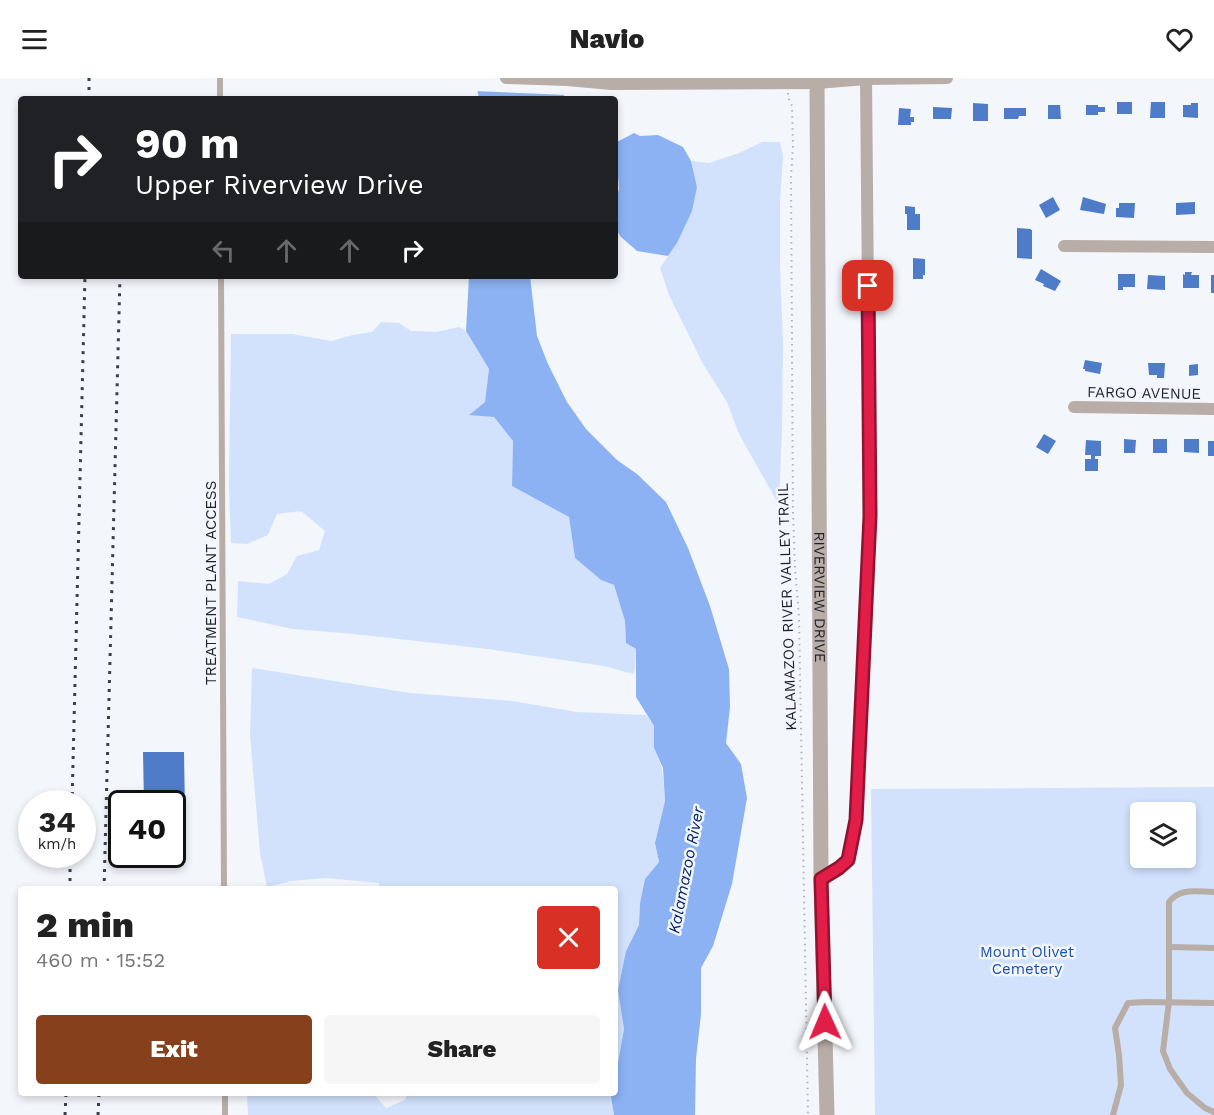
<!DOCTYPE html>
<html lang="en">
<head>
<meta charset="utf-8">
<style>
  body { margin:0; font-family:"Work Sans",sans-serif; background:#f6f6f6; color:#222; height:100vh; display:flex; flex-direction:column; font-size:22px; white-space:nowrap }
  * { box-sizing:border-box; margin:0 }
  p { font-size:20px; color:#767676 }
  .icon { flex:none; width:33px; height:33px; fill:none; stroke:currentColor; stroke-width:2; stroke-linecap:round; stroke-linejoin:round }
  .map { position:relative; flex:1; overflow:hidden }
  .sheet { position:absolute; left:18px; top:808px; width:600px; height:210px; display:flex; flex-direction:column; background:#fff; border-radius:6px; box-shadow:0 3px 9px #0003 }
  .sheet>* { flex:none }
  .banner { position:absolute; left:18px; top:18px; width:600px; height:183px; border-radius:6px; box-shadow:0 3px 9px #0003; background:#202124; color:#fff; overflow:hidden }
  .fabs { position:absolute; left:1130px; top:724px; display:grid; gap:12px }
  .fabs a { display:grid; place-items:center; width:66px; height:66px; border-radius:6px; background:#fff; box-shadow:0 3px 9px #0003; font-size:30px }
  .speed { position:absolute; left:18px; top:712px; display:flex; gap:12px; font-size:30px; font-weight:700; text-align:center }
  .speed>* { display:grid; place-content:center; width:78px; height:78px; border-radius:50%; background:#fff; box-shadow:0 3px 9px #0003; line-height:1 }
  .speed small { font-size:15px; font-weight:400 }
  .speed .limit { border:3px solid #111; border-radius:9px; background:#fff; color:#111 }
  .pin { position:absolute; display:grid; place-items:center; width:51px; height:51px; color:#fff; margin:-26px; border-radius:12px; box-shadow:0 3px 9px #0006 }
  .me { position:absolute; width:66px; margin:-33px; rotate:359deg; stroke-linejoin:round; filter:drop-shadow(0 0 4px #0008) }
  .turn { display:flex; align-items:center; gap:21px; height:126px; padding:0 18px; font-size:27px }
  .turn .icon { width:78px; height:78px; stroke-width:2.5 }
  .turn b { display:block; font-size:42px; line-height:51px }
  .lanes { display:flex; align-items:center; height:57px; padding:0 18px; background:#0003; justify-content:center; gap:30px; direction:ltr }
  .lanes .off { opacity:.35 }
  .round { display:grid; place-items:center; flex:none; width:63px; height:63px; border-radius:6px; background:#f6f6f6 }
  .summary { display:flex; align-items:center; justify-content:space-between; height:102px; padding:0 18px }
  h1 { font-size:36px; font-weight:800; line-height:45px }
  .primary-button { display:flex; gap:12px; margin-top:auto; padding:12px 18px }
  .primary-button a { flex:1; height:69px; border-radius:6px; background:#86401b; color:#fff; font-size:24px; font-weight:800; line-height:69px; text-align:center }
  .primary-button a+a { background:#f6f6f6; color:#222 }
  header { display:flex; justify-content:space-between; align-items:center; height:78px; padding:0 18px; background:#fff; font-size:27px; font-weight:800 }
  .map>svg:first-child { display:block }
</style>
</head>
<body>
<header><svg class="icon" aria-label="menu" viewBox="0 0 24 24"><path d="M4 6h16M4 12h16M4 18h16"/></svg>Navio<svg class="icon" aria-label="heart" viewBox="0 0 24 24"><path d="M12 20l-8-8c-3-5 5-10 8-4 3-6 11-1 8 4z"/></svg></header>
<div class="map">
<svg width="1214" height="1037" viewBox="0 0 1214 1037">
  <rect width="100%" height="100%" fill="#f3f6fb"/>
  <g fill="#d2e2fc" fill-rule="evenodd">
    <polygon points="762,64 780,64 783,78 780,125 780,186 783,266 782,353 779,427 739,356 727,324 703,286 669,217 660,190 677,165 697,109 691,83 709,85 739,75"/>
    <polygon points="381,244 399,245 411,253 436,254 459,249 466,253 489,291 485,324 470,336 494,339 513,363 512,408 569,439 575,480 601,502 614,507 625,543 626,565 636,571 635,591 633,596 604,588 488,571 354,556 293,551 237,539 238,503 269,506 287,496 297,478 319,472 325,453 301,433 277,436 268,457 247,466 231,465 229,408 231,256 292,256 331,263 353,257 372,254"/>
    <polygon points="252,590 410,615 512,623 577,634 646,637 654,648 654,670 662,690 665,723 655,765 659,784 645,801 640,825 639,847 626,873 618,912 624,951 615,1002 615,812 380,812 379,805 326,800 292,803 267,809 260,775 250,657"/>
    <path d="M1214,709V1037H875L871,711ZM1140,735H1185V780H1140Z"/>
    <polygon points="247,1016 374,1016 386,1030 405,1022 407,1016 612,1016 611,1019 614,1037 248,1037"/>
  </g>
  <g fill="#8cb2f3">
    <polygon points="475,0 564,0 564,21 479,21"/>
    <polygon points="634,55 640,58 658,57 683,69 691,83 697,109 692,133 677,165 668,178 637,173 621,159 615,150 615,126 619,111 618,97 615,92 615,65"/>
    <polygon points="469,198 530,198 537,258 548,286 567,324 586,351 617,382 637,396 666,424 688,470 710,528 729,591 730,629 726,665 741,686 747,720 732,806 713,868 701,890 701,936 696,981 695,1037 614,1037 611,1019 612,1016 615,1016 615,1002 624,951 618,912 626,873 639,847 640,825 645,801 659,784 655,765 665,723 663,690 654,670 654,648 636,619 636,571 626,565 625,543 614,507 601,502 575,480 569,439 512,408 513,363 494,339 469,337 485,324 489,291 466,253"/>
  </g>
  <polygon fill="#f3f6fb" points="472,0 567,0 566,17 474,13"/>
  <g fill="#4f7cc9">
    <rect x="1117" y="24" width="15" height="12"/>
    <polygon points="1151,24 1165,24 1165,40 1150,40"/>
    <polygon points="973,25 988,26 988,43 973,43"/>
    <polygon points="1191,25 1198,25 1198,40 1183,39 1183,27 1191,27"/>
    <polygon points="1048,27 1060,27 1061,41 1048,41"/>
    <polygon points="1086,27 1098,27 1098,29 1105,29 1105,34 1098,34 1098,37 1086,37"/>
    <polygon points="933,29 952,30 951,41 933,41"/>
    <polygon points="899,30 911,31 910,39 914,39 914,44 911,44 911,47 898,47"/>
    <polygon points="1004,30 1026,30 1026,38 1019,38 1018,41 1004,41"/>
    <polygon points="1053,119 1060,132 1046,140 1039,127"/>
    <polygon points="1083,119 1106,126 1104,136 1080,132"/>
    <polygon points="1195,124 1195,136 1176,137 1176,125"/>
    <polygon points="1119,125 1135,125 1134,140 1116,139 1116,130 1119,130"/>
    <polygon points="905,128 915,129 915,136 920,136 920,152 907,152 907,136 905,136"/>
    <polygon points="1017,150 1031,151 1031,152 1032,152 1032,181 1017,180"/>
    <polygon points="913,180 925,181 925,197 923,197 923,201 913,201"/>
    <polygon points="1041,191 1061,203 1055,213 1043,208 1044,206 1035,202"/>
    <polygon points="1185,194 1192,194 1191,197 1199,197 1199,210 1183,210 1183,196 1185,197"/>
    <polygon points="1118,196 1135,196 1135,209 1123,209 1123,212 1118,212"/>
    <polygon points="1148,197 1165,198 1165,212 1147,211"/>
    <rect x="1211" y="197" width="3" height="18"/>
    <polygon points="1085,282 1102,285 1100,296 1085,293 1085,291 1083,291"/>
    <polygon points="1148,285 1165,285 1164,300 1157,300 1157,297 1149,297"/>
    <polygon points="1198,286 1198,297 1189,298 1189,287"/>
    <polygon points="1044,356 1056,363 1048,376 1036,369"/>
    <polygon points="1124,361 1136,362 1135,375 1124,375"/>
    <rect x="1153" y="361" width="14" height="14"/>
    <polygon points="1184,361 1199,361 1199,375 1184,374"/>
    <polygon points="1086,362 1101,363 1101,378 1095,378 1095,381 1098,381 1098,393 1085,393 1085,381 1091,381 1091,377 1085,377"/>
    <rect x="1208" y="363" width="6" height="15"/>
    <polygon points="143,674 184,674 185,734 172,734 172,726 144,726"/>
  </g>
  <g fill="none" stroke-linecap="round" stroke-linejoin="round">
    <polyline stroke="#b0b3b9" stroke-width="2" stroke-dasharray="1.5 4.5" stroke-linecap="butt" points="788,15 788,19 792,28 793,68 791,99 793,434 795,490 799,539 808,1037"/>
    <g stroke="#b8ada7" stroke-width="6">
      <polyline points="220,0 220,21"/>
      <polyline points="221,198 224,812"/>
      <path d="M1214,814C1197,814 1181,809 1169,824V924L1163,973L1170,991L1187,1015L1205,1030L1214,1034"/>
      <polyline points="1169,869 1214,870"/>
      <polyline points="225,1016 225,1037"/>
      <polyline points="1113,1037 1121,1007 1119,977 1115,950 1128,925 1145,924 1214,925"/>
    </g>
    <g stroke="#b8ada7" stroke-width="12">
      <polyline points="506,0 567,2 611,6 817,5 866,1 947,0"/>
      <polyline points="1064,168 1214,169"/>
      <polyline points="1074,329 1214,331"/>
      <polyline points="821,801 848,782 856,742 870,438 866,0"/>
    </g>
    <path stroke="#b8ada7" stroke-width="15" id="s1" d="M817,0L821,801L827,1037"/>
    <g stroke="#3b3f47" stroke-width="3" stroke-dasharray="3 6" stroke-linecap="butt">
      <polyline points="89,21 89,0"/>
      <polyline points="72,726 85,198"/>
      <polyline points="70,812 70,777"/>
      <polyline points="104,812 120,198"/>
      <polyline points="65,1037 66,1016"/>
      <polyline points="98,1037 99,1016"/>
    </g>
  </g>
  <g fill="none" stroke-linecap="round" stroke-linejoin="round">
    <g stroke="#92132f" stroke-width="15">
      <polyline id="route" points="825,944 821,801 839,790 848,782 856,742 870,438 868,208"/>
    </g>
    <use href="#route" stroke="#e11d48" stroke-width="10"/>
  </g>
  <g text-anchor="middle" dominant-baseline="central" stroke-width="5" stroke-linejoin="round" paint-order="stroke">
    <g font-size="15" fill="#1d222a" stroke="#f3f6fb">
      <text transform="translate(1144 315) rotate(1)">FARGO AVENUE</text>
      <text transform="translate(211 505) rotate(-90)">TREATMENT PLANT ACCESS</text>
      <text stroke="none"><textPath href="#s1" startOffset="519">RIVERVIEW DRIVE</textPath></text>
      <text transform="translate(787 529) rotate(-92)">KALAMAZOO RIVER VALLEY TRAIL</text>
    </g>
    <g font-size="15" fill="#1c52ae" stroke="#f3f6fb">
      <text x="1027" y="874">Mount Olivet<tspan x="1027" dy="17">Cemetery</tspan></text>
    </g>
    <g font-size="16" font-style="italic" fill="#00256a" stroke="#f3f6fb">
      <text transform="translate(686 792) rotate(-79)">Kalamazoo River</text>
    </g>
  </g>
</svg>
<div class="fabs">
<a><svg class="icon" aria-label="layers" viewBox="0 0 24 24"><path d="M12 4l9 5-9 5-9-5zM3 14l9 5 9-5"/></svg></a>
</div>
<div class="speed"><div>34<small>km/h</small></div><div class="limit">40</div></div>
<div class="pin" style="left:868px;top:208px;background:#d93025"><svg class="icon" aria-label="arrive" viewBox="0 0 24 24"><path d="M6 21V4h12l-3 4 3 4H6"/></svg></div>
<svg class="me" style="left:825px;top:944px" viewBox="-20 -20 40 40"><path d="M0-17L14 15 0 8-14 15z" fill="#e11d48" stroke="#fff" stroke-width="4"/></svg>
<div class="banner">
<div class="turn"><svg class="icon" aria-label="right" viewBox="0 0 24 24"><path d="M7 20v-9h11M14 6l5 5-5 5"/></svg><div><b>90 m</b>Upper Riverview Drive</div></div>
<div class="lanes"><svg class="icon off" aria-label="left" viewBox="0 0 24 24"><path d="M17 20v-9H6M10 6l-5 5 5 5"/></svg><svg class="icon off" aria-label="ahead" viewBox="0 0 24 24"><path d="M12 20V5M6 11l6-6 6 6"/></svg><svg class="icon off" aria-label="ahead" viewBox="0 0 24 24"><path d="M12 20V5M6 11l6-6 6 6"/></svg><svg class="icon" aria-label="right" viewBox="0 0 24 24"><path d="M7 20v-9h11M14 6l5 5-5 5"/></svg></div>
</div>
<section class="sheet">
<div class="summary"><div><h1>2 min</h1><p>460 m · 15:52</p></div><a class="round" style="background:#d93025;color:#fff"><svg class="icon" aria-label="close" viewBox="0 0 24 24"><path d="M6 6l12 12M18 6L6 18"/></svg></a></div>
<div class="primary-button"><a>Exit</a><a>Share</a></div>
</section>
</div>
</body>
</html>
